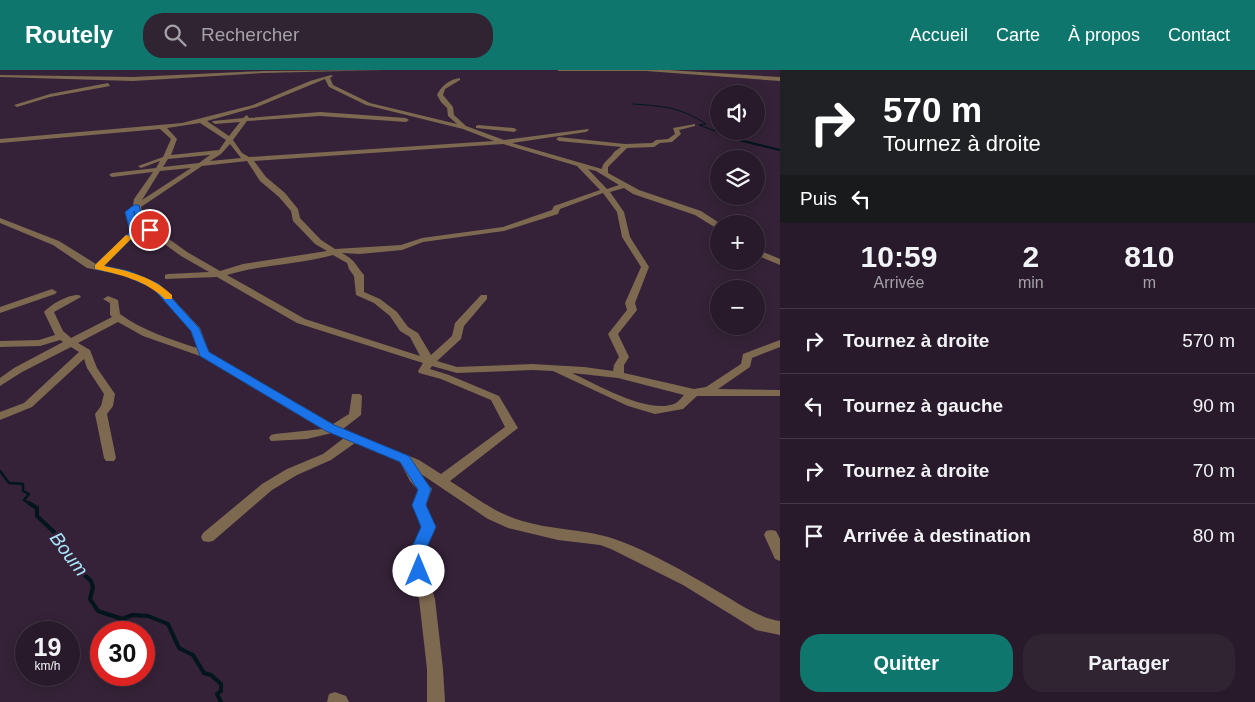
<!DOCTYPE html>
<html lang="fr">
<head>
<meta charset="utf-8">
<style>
  body { margin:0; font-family:Helvetica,sans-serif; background:#302332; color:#f1f3f6; height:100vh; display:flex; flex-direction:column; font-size:19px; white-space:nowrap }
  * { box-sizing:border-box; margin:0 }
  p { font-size:16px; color:#a5a1a8 }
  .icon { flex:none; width:28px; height:28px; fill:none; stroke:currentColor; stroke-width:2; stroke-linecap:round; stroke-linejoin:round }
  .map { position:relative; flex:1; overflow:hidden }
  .side { display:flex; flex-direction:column; background:#281a2a; width:475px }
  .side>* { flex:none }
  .hud { background:#202124; color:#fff; overflow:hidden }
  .tools { position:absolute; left:710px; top:15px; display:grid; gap:10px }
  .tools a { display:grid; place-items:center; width:55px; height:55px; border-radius:50%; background:#281a2a; box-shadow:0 2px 12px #0003,0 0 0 1px #443847; font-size:25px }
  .speed { position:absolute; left:15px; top:551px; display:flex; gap:10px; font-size:25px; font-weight:700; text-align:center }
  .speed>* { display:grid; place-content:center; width:65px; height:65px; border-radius:50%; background:#281a2a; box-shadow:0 2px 12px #0003,0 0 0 1px #443847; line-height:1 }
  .speed small { font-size:12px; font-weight:400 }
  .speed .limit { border:8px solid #d22; background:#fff; color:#111 }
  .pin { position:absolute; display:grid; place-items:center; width:42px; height:42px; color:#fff; margin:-21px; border:2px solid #fff; border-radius:50%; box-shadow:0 1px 5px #0007 }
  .me { position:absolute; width:55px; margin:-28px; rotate:0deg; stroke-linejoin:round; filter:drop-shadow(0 0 4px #0008) }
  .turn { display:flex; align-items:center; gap:18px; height:105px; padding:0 20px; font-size:22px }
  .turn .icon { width:65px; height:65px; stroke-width:2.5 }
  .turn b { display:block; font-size:35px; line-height:42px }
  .then { display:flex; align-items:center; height:48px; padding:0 20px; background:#0003; gap:10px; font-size:19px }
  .eta { display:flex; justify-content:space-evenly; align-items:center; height:85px; text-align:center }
  .eta b { font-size:30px; font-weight:800; line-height:35px }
  .primary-button { display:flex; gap:10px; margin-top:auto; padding:10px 20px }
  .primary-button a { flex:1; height:58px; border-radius:20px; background:#0f766e; color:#fff; font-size:20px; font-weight:800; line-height:58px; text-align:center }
  .primary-button a+a { background:#302332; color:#f1f3f6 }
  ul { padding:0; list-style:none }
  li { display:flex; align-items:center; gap:15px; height:65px; padding:0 20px; border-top:1px solid #443847 }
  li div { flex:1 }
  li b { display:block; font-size:19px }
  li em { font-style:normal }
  header { display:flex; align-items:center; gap:30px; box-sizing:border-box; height:70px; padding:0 25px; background:#0f766e; color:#fff }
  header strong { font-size:24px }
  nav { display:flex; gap:28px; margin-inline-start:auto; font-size:18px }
  .search { width:350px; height:45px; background:#302332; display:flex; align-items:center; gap:12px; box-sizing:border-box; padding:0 18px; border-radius:20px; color:#a5a1a8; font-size:19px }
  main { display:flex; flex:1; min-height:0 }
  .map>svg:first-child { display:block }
</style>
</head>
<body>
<header>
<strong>Routely</strong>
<div class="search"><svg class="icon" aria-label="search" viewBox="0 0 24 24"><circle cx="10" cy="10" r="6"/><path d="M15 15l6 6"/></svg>Rechercher</div>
<nav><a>Accueil</a><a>Carte</a><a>À propos</a><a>Contact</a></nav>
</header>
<main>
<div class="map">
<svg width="780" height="632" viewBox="0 0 780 632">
  <rect width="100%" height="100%" fill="#352238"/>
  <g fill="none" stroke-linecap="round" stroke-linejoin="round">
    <path stroke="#01151c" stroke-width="1" d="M633,34C662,36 681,37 706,54L699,55L743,71"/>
    <polyline stroke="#01151c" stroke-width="2" points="739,70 780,80"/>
    <polyline stroke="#01151c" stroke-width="2.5" points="0,401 9,413 23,414 23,421 29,424 24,430 31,435"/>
    <polyline stroke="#01151c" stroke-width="4" points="29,433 37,438 37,446 54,462 74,495 91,511 93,517 90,529 98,541 122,549 133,545 148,546 168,554 179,578 193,585 204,603 211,605 221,614 221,621 217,624 221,632"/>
    <g fill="#7d6850" fill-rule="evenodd">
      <polygon points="385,0 264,3 133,11 0,7 0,5 133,7 264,1"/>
      <polygon points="557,0 668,0 780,7 780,11 646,1 559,1"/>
      <path d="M331,5L333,6L330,8L333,15L370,33L457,54L448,46L447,38L441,32L437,25C441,16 450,9 460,8V10L445,19L443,25L453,37L454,45L466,56L504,70L588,59L589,60L586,62L512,73L602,99C602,92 611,88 614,82L621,77L559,71L556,69L559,67L625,74L652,73L656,70L668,69L675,64L673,58L695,54V56L679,60L681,64L672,72L660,73L654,77L627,78L608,97V103L639,120L701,141L721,154H719V158H716L695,145L633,124L624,118L610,122L624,142L630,167L649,197L635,233L637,240L618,264L629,287L624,295V303L694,319L706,317L741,294L743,284L780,270V277L752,288L750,297L718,319L780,320V326H697L683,339L655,344L628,336L553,301L532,300L457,303L432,296L430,299L449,305L499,326L518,358L450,411C471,424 492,441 516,449C550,461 587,458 620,471C652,483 683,501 712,518C734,530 755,547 780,551V565L756,560L683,515L611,479L600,475L558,470L508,458L488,449L418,402L432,419L426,435L436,457L422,486L435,529L443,599L445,632H427V599L419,529L408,486L422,457L412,435L418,420L410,411L400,392L355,373L331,390L297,405L272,420L213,471L208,472L203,471L201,467L203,463L262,414L287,399L323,384L344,368L332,363L307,369L271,371L269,368L271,365L275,364L322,359L200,286L143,266L118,252L78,273L90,280L97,298L115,324L113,336L107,344L116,388L114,391H106L104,388L95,344L101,336L104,324L87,298L84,289L32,337L0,350V342L24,333L79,282L71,277L22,302L0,316V308L14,298L63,272L60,270L40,276L0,277V271L39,270L55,265L44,242C51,234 69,224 79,225L81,227L54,242L63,261L71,268L112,247L110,245V233L103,229L108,226L118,230L120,244C143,261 170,269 197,278L191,261L153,218L123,205L87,198L53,175L0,153V148L59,171L96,194L130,162L125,142L133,136L134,129L153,102L112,107L109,105L112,103L156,98L160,91L141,98L138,96L163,87L171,69L160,59L0,73V69L182,53L253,35L310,11ZM325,9L329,17L366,35L463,59L494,71L249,87L242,83L233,70L247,51L320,46L406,52L409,50L406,48L320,42L249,48L247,45L243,48L213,51L212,52L215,54L240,52L229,66L207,51L257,37ZM200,53L226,70L219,80L171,85L177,69L167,58ZM230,74L241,88L210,91L221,84ZM503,74L577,96L600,120L554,136L552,140L503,157L422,168L401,175L335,179L321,170L300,148L298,139L285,123L266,107L254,91ZM209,85H210L199,93L163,97L168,89ZM247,91L260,111L279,127L291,141L293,151L315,174L327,181L243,194L220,201L187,182L144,151L141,137L202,96ZM191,98L142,130L160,101ZM588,99L596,101L619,115L607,119ZM603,123L617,142L622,167L641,197L625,233L627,240L608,264L619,287L614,295L613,301L584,297L532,294L457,297L437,291L461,269L464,256L487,229V225H481L455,253L452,266L431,285L418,263L408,257L397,242L380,229L364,222V205C354,193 356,191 342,183L360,184L402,180L423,172L504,161L558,144L560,139ZM134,142L137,154L181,186L209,202L168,204L165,205V209L217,207L297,253L423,293L418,301L419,303L441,309L491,330L505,357L441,404L419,390L343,359L361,345L362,326L360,324H352L349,344L333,354L209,282L200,258L159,214L128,201L104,196L138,162ZM333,185L347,193L349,199L354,206L356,225L374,233L390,246L400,261L410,267L420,286L305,249L227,205C262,194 298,195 333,185ZM572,303L618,308L684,325C682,327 679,331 676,333C650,346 596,314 572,303Z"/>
      <polygon points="108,13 110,16 50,27 17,37 14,35 50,24"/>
      <polygon points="478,55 514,58 517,60 514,62 476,58 476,56"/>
      <polygon points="756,179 780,189 780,195 756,185"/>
      <polygon points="52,219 57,222 55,224 0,243 0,237"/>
      <polygon points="771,460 776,461 780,469 780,491 775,489 764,465 766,461"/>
      <polygon points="335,622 346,626 349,632 327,632 329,624"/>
    </g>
  </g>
  <polygon fill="#1a73e8" stroke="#114b97" points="134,135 139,135 143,151 154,160 147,162 135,152 134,141 138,162 104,196 129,201 159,214 199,258 209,282 334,355 409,386 431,419 426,435 436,457 423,486 427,501 425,505 414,505 408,486 421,457 412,435 418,420 400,392 326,361 200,286 191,261 153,218 123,205 95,199 95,195 130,162 125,142"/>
  <path fill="#f59e0b" d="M126,165L133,167L104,196C129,201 153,207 172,225V229H165C145,210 121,205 95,199V195Z"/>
  <g text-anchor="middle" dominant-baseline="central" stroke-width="5" stroke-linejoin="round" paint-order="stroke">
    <g font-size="19" font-style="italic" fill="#a7e6fc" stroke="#352238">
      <text transform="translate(69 484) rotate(53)">Boum</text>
    </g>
  </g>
</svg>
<div class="tools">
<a><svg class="icon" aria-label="sound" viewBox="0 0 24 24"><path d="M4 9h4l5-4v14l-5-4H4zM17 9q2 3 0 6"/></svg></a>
<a><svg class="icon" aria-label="layers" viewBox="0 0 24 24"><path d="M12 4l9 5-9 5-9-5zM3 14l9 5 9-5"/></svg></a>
<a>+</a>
<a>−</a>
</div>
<div class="speed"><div>19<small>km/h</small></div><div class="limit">30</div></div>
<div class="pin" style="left:150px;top:160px;background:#d93025"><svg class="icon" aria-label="arrive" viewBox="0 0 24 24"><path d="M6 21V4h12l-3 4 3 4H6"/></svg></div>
<svg class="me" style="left:419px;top:501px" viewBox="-20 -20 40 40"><circle r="19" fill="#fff"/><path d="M0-13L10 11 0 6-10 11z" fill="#1a73e8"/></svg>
</div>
<section class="side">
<div class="hud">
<div class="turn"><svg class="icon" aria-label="right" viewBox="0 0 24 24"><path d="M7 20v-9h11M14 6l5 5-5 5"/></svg><div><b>570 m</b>Tournez à droite</div></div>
<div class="then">Puis<svg class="icon" aria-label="left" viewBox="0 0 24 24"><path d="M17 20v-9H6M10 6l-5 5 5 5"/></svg></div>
</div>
<div class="eta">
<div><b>10:59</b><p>Arrivée</p></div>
<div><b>2</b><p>min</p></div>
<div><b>810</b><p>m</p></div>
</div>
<ul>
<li><svg class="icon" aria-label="right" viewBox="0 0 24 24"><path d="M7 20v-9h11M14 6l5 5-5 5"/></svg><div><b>Tournez à droite</b></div><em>570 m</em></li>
<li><svg class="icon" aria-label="left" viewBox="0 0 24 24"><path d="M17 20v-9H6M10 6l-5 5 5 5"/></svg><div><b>Tournez à gauche</b></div><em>90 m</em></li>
<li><svg class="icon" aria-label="right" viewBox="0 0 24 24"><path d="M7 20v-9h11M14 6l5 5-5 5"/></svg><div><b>Tournez à droite</b></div><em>70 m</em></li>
<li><svg class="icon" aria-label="arrive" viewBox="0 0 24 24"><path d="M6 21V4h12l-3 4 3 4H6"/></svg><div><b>Arrivée à destination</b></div><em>80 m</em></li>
</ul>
<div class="primary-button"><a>Quitter</a><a>Partager</a></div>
</section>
</main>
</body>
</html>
